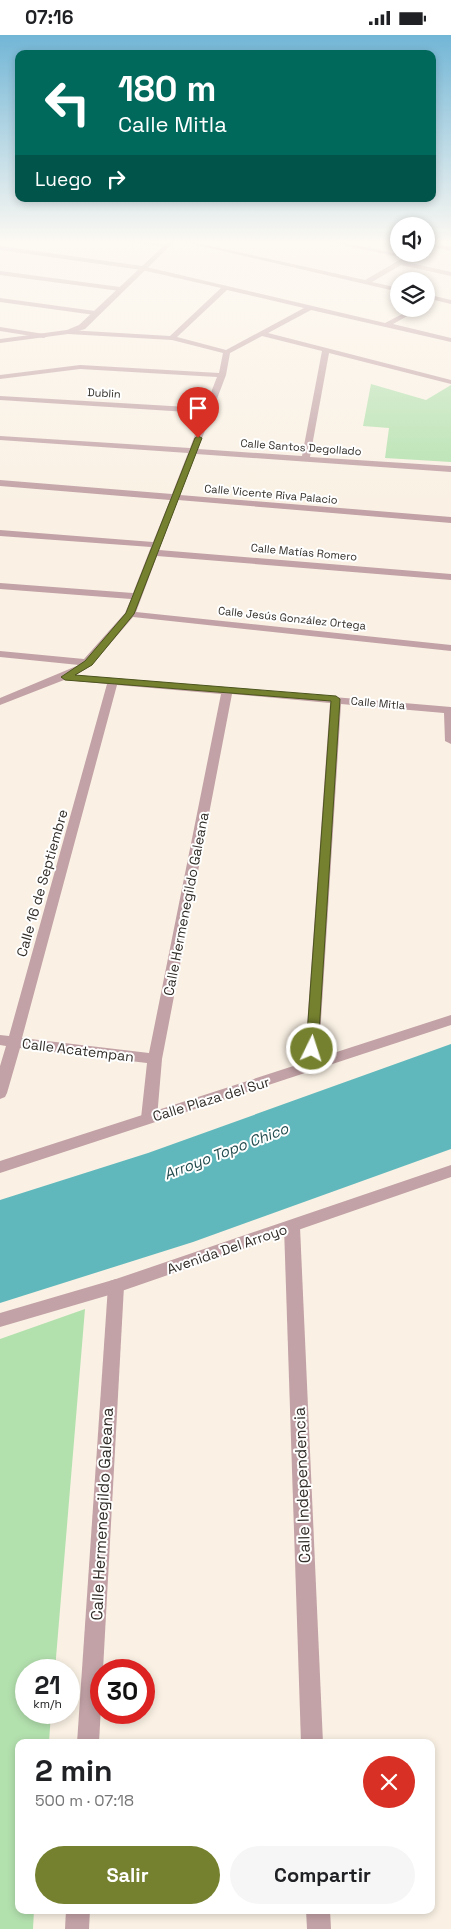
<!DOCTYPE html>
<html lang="es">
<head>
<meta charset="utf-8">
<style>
  body { margin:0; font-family:"Space Grotesk",sans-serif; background:#f6f6f6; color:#202124; height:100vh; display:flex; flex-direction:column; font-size:19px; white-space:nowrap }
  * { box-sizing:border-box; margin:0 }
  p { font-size:16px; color:#757577 }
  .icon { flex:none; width:28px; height:28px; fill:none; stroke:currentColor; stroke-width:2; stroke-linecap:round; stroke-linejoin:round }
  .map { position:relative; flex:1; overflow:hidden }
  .sheet { position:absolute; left:15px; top:1704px; width:420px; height:175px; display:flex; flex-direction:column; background:#fff; border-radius:10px; box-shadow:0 2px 8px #0003 }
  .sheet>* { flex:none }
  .top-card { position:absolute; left:15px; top:15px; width:421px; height:152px; border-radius:10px; box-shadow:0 2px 8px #0003; background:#00695c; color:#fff; overflow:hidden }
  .buttons { position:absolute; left:390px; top:182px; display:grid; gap:10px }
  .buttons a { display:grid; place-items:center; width:45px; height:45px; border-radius:50%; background:#fff; box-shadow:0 2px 8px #0003; font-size:25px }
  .speed { position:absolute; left:15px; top:1624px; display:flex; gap:10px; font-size:25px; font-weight:700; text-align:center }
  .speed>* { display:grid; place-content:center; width:65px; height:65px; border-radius:50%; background:#fff; box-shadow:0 2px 8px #0003; line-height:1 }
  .speed small { font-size:12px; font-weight:400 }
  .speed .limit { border:8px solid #d22; background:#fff; color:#111 }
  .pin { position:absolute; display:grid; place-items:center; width:42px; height:42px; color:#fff; margin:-51px -21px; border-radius:50% 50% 50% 0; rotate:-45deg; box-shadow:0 0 5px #0007 }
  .pin .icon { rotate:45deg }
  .me { position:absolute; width:55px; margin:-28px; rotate:4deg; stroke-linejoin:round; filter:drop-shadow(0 0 4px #0008) }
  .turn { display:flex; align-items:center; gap:18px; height:105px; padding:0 20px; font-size:22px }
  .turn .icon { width:65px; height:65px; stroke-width:2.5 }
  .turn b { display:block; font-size:35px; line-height:42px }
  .then { display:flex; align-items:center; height:48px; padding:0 20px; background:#0003; gap:10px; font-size:19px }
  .round { display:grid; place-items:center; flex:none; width:52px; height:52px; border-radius:26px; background:#f6f6f6 }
  .summary { display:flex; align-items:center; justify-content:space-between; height:85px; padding:0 20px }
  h1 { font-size:30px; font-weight:800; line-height:38px }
  .primary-button { display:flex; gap:10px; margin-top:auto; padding:10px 20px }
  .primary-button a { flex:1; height:58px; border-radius:30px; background:#75812e; color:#fff; font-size:20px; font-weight:800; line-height:58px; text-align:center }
  .primary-button a+a { background:#f6f6f6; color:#202124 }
  .status { display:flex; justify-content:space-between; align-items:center; height:35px; padding:0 25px; background:#fff; direction:ltr }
  .status svg { height:14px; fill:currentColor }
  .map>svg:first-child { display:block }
</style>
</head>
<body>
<div class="status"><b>07:16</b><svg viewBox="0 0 49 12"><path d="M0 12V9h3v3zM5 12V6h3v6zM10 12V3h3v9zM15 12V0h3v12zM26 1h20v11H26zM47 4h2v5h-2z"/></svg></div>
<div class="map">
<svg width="451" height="1894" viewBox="0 0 451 1894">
  <rect width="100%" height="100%" fill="#faf1e4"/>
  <g fill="#b3e1ae">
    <polygon points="371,349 426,365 451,350 451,427 385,423 389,393 363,391"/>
    <polygon points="85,1274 55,1635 26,1635 26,1678 51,1678 49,1707 19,1708 19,1875 34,1875 33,1894 0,1894 0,1304"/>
  </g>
  <polygon fill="#61b8bc" points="451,1009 451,1114 193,1207 0,1268 0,1165 148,1118"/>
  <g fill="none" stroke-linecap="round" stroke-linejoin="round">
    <g fill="#c2a2a6" fill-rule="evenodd">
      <polygon points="117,205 133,205 169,210 166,212"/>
      <polygon points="175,205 184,205 365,245 403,223 321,205 331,205 408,221 416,219 413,224 406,227 451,237 451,241 401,230 372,247 399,253 399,257"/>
      <polygon points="431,208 451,212 451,216 429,211"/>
      <path d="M0,211L142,231L385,288L412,274H420L393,289L451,303V307L311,275L268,298L451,345V349L329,318L310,422L451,431V437L196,419L180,460L451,482V488L178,465L159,515L451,539V545L157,521L136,577L451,610V616L133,582L92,630L76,640L451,672V709L445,706L444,678L341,669L318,1033L316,1037H306L304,1033L330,668L232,659L162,1024L157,1083L154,1087H144L141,1083L147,1028L20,1013L7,1058L5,1062L0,1064V1031L6,1011L0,1010V1000L9,1001L107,649L64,645L0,670V663L79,630L0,622V616L84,624L125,578L131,564L0,554V548L133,558L151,512L0,501V495L153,507L170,465L0,451V445L172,459L188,418L0,405V401L190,413L203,378L0,365V361L205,373L217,342L80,334L0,344V340L80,330L219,338L223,318L172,305L68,299L64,297L68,295L170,301L221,253L142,235L0,215ZM227,255L304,273L226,315L177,302ZM262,301L322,316L302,421L198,414L226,340L230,318ZM117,650L221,659L149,1018L22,1003Z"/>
      <polygon points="0,236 120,252 123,254 120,256 0,240"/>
      <polygon points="426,259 451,265 451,269 426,263"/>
      <polygon points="0,263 95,276 99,278 95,280 0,267"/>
      <polygon points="0,292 44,299 48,301 44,303 0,296"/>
      <polygon points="292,1185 298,1187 300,1192 323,1708 301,1708 284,1192 286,1187"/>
      <polygon points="116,1244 122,1246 124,1251 99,1708 77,1708 108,1251 110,1246"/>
      <polygon points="66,1875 90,1875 89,1894 65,1894"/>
      <polygon points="306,1875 330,1875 331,1894 307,1894"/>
    </g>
    <g fill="#c2a2a6" fill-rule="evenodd">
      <polygon points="170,205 176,205 85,294 68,299 0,308 0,304 67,295 79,290"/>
      <polygon points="451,980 451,990 0,1138 0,1126"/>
      <polygon points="451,1130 451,1142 116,1258 0,1292 0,1278 116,1244"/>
    </g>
  </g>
  <linearGradient id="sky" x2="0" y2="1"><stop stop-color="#72b6d6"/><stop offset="0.44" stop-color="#fdf9f3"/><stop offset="1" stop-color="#fdf9f3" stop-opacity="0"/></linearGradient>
  <rect width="451" height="470" fill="url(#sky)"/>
  <polygon fill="#75812e" stroke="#4c541e" points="198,401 202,403 134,579 92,630 75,640 336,661 340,664 318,1014 312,1018 306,1014 331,666 65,645 61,642 85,626 126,578 195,403"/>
  <g text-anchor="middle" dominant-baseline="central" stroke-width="4" stroke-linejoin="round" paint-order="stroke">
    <g font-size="11" fill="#312d28" stroke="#fff">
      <text transform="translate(104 358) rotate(3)">Dublin</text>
      <text transform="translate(301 412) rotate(4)">Calle Santos Degollado</text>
      <text transform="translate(271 459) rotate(5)">Calle Vicente Riva Palacio</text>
      <text transform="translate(304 517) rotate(5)">Calle Matías Romero</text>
      <text transform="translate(292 583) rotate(6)">Calle Jesús González Ortega</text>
      <text transform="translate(378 668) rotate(5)">Calle Mitla</text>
    </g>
    <g font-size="14" fill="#312d28" stroke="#fff">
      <text transform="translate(42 848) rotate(-74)">Calle 16 de Septiembre</text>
      <text transform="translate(186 869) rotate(-79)">Calle Hermenegildo Galeana</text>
      <text transform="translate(78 1015) rotate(7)">Calle Acatempan</text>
      <text transform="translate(211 1064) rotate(-17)">Calle Plaza del Sur</text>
      <text transform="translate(227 1214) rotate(-19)">Avenida Del Arroyo</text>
    </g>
    <g font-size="15" font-style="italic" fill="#234c4e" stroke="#fff">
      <text transform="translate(226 1116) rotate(-21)">Arroyo Topo Chico</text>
    </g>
    <g font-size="16" fill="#312d28" stroke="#fff">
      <text transform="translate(302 1450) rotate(-92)">Calle Independencia</text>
      <text transform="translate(102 1479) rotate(-87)">Calle Hermenegildo Galeana</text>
    </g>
  </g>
</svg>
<div class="buttons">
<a><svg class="icon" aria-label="sound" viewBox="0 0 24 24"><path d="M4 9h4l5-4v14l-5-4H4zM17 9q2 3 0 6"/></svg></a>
<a><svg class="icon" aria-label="layers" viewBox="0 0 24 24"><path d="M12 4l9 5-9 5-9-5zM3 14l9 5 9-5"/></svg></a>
</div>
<div class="speed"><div>21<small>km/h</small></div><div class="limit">30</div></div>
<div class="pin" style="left:198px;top:403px;background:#d93025"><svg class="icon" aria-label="arrive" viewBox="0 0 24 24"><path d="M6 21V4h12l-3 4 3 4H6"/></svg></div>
<svg class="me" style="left:312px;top:1014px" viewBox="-20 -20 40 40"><circle r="17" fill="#75812e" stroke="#fff" stroke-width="3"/><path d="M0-11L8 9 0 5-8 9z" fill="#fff"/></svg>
<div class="top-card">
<div class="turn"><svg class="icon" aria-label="left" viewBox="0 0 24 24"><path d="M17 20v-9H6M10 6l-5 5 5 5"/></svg><div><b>180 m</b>Calle Mitla</div></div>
<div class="then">Luego<svg class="icon" aria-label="right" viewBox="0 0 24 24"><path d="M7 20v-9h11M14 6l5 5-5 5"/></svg></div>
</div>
<section class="sheet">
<div class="summary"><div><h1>2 min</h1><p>500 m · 07:18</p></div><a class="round" style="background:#d93025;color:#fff"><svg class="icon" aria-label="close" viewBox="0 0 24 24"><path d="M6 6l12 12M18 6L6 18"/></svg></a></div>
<div class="primary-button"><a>Salir</a><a>Compartir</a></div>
</section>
</div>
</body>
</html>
